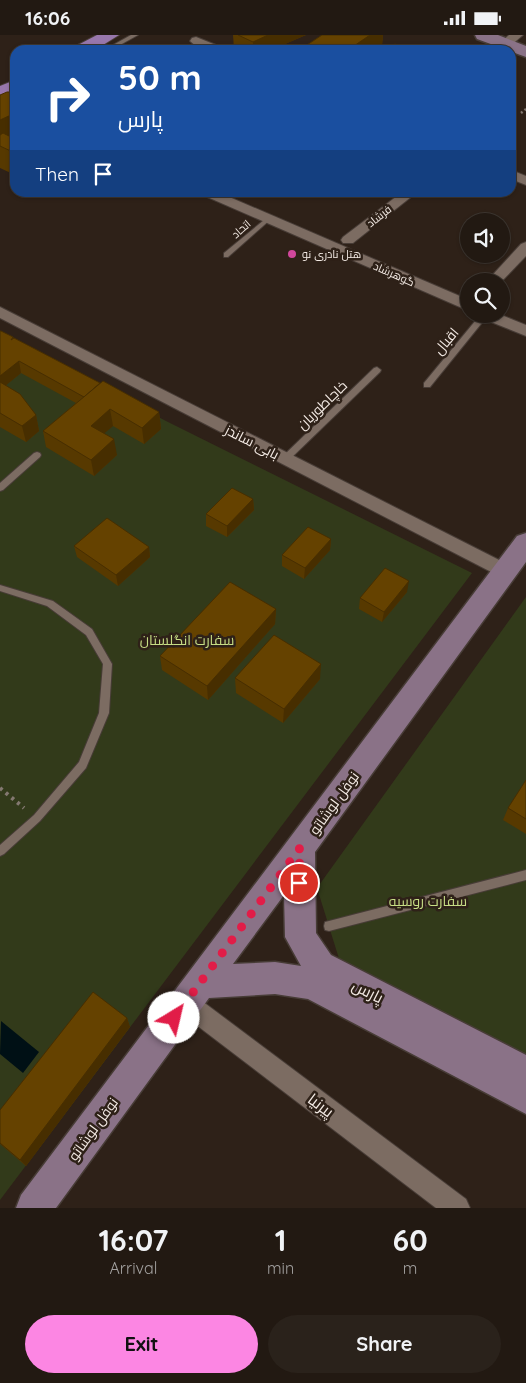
<!DOCTYPE html>
<html lang="en">
<head>
<meta charset="utf-8">
<style>
  body { margin:0; font-family:Quicksand,Cairo,sans-serif; background:#2a221b; color:#f1f3f6; height:100vh; display:flex; flex-direction:column; font-size:19px; white-space:nowrap }
  * { box-sizing:border-box; margin:0 }
  p { font-size:16px; color:#a2a09f }
  .icon { flex:none; width:28px; height:28px; fill:none; stroke:currentColor; stroke-width:2; stroke-linecap:round; stroke-linejoin:round }
  .map { position:relative; height:1173px; overflow:hidden }
  .side { display:flex; flex-direction:column; background:#221912; flex:1 }
  .side>* { flex:none }
  .banner { position:absolute; left:10px; top:10px; width:506px; height:152px; border-radius:15px; box-shadow:0 1px 4px #0004,0 0 0 1px #3f3832; background:#1a4fa0; color:#fff; overflow:hidden }
  .buttons { position:absolute; left:460px; top:178px; display:grid; gap:10px }
  .buttons a { display:grid; place-items:center; width:50px; height:50px; border-radius:50%; background:#221912; box-shadow:0 1px 4px #0004,0 0 0 1px #3f3832; font-size:25px }
  .pin { position:absolute; display:grid; place-items:center; width:42px; height:42px; color:#fff; margin:-21px; border:2px solid #fff; border-radius:50%; box-shadow:0 1px 5px #0007 }
  .me { position:absolute; width:55px; margin:-28px; rotate:36deg; stroke-linejoin:round; filter:drop-shadow(0 0 4px #0008) }
  .turn { display:flex; align-items:center; gap:18px; height:105px; padding:0 25px; font-size:22px }
  .turn .icon { width:65px; height:65px; stroke-width:2.5 }
  .turn b { display:block; font-size:35px; line-height:42px }
  .then { display:flex; align-items:center; height:48px; padding:0 25px; background:#0003; gap:10px; font-size:19px }
  .eta { display:flex; justify-content:space-evenly; align-items:center; height:85px; text-align:center }
  .eta b { font-size:30px; font-weight:700; line-height:35px }
  .cta { display:flex; gap:10px; margin-top:auto; padding:10px 25px }
  .cta a { flex:1; height:58px; border-radius:30px; background:#fc86e3; color:#111; font-size:20px; font-weight:700; line-height:58px; text-align:center }
  .cta a+a { background:#2a221b; color:#f1f3f6 }
  .status { display:flex; justify-content:space-between; align-items:center; height:35px; padding:0 25px; background:#221912; direction:ltr }
  .status svg { height:14px; fill:currentColor }
  .map>svg:first-child { display:block }
</style>
</head>
<body>
<div class="status"><b>16:06</b><svg viewBox="0 0 49 12"><path d="M0 12V9h3v3zM5 12V6h3v6zM10 12V3h3v9zM15 12V0h3v12zM26 1h20v11H26zM47 4h2v5h-2z"/></svg></div>
<div class="map">
<svg width="526" height="1173" viewBox="0 0 526 1173">
  <rect width="100%" height="100%" fill="#2e2118"/>
  <g fill="#323a1a">
    <polygon points="0,305 47,324 166,386 472,538 0,1165"/>
    <polygon points="526,562 526,1027 341,930 317,853"/>
  </g>
  <polygon fill="#001015" points="1,986 39,1017 23,1038 0,1019"/>
  <g fill="none" stroke-linecap="round" stroke-linejoin="round">
    <g stroke="#473c36" stroke-width="2">
      <g id="lane">
        <polygon points="131,0 138,0 111,15 104,15"/>
        <polygon points="269,181 272,183 271,184 228,222 224,222 224,218"/>
        <polygon points="481,279 489,279 430,352 424,352 424,348"/>
        <polygon points="377,332 381,335 380,337 288,426 282,426 281,424 282,422 374,333"/>
        <polygon points="37,417 40,418 41,420 40,422 3,455 0,456 0,448 34,418"/>
        <polygon points="0,550 53,566 92,594 112,629 109,678 86,733 40,786 4,819 0,821 0,810 34,780 79,727 99,678 103,629 86,600 47,571 0,556"/>
        <polygon points="526,835 526,845 329,896 325,895 324,891 325,887 329,886"/>
      </g>
    </g>
    <g stroke="#473c36" stroke-width="2">
      <g id="street">
        <polygon points="509,0 523,0 509,12 501,12 499,9"/>
        <path d="M196,2L221,12L223,15C211,15 199,15 190,6L192,3Z"/>
        <polygon points="511,135 526,141 526,150 511,144"/>
        <polygon points="203,158 220,158 469,265 469,276 205,161"/>
        <polygon points="401,158 416,158 353,208 343,208 341,205 343,202"/>
        <polygon points="526,207 526,221 501,247 487,246 521,209"/>
        <polygon points="0,272 511,531 514,536 511,541 505,543 499,541 0,283"/>
        <polygon points="478,279 499,279 526,290 526,301 481,283"/>
        <polygon points="186,956 194,960 466,1164 470,1173 436,1173 178,976 174,968 178,960"/>
      </g>
    </g>
    <g stroke="#473c36" stroke-width="3">
      <g id="secondary">
        <polygon points="475,0 498,0 526,11 526,22 477,4"/>
        <path d="M526,498V527L315,817L316,898L331,920L526,1020V1079L308,964L275,959L209,963L56,1173H16L21,1160L517,501ZM284,860L285,902L301,931L275,927L233,929Z"/>
      </g>
    </g>
    <g stroke="#473c36" stroke-width="2">
      <g id="primary">
        <polygon points="97,0 119,0 95,15 73,15 76,11"/>
        <polygon points="15,45 15,57 0,64 0,51"/>
      </g>
    </g>
    <polyline stroke="#837870" stroke-width="2.5" stroke-dasharray="2 2.5" stroke-linecap="butt" points="521,78 526,74"/>
    <polyline stroke="#837870" stroke-width="4" stroke-dasharray="3 4.5" stroke-linecap="butt" points="0,753 24,773"/>
    <use href="#lane" fill="#7c6c62" fill-rule="evenodd"/>
    <use href="#street" fill="#7c6c62" fill-rule="evenodd"/>
    <use href="#secondary" fill="#8a7287" fill-rule="evenodd"/>
    <use href="#primary" fill="#9877ac" fill-rule="evenodd"/>
  </g>
  <g fill="#573900">
    <polygon points="233,0 306,0 271,15 235,15 234,14"/>
    <polygon points="322,0 383,0 382,10 375,15 307,15 307,10"/>
    <polygon points="15,57 15,140 0,133 0,60"/>
    <polygon points="0,296 13,302 14,303 100,348 159,377 161,394 144,409 113,391 104,398 117,420 94,441 46,412 43,396 76,368 21,338 6,350 36,380 39,396 26,407 0,392"/>
    <polygon points="253,464 254,475 227,502 206,491 206,479"/>
    <polygon points="331,504 330,515 304,544 282,531 282,520"/>
    <polygon points="74,511 149,512 150,522 118,551 77,522"/>
    <polygon points="407,557 382,587 359,574 360,563"/>
    <polygon points="276,574 275,589 208,665 162,635 160,621"/>
    <polygon points="235,643 320,644 283,688 236,658"/>
    <polygon points="526,745 526,799 503,785 508,773"/>
    <polygon points="127,983 130,992 26,1131 0,1109 0,1075"/>
  </g>
  <g fill="#472e00">
    <polygon points="268,0 306,0 271,15 253,15 253,7"/>
    <polygon points="370,0 383,0 382,10 375,15 348,15"/>
    <polygon points="11,80 15,105 0,111 0,85"/>
    <polygon points="19,326 21,338 0,355 0,341"/>
    <polygon points="110,374 113,391 94,407 91,391"/>
    <polygon points="159,377 161,394 144,409 142,393"/>
    <polygon points="36,380 39,396 26,407 22,391"/>
    <polygon points="114,404 117,420 94,441 91,425"/>
    <polygon points="253,464 254,475 227,502 227,491"/>
    <polygon points="331,504 330,515 304,544 305,533"/>
    <polygon points="149,512 150,522 118,551 116,540"/>
    <polygon points="409,546 407,557 382,587 384,577"/>
    <polygon points="276,574 275,589 208,665 207,651"/>
    <polygon points="321,629 320,644 283,688 284,674"/>
    <polygon points="127,983 130,992 26,1131 20,1125"/>
  </g>
  <g fill="#654200" stroke="#472e00">
    <polygon points="238,0 268,0 253,7"/>
    <polygon points="322,0 370,0 348,15 320,15 307,10"/>
    <polygon points="395,9 409,15 386,15"/>
    <polygon points="7,57 15,57 15,79 11,80 0,85 0,60"/>
    <polygon points="3,98 15,104 15,118 0,111 0,100"/>
    <polygon points="0,296 1,296 13,302 11,305 14,303 100,348 84,362 19,326 0,341"/>
    <polygon points="103,346 159,377 142,393 110,374 91,391 114,404 91,425 43,396"/>
    <polygon points="0,347 20,359 36,380 22,391 0,378"/>
    <polygon points="232,453 253,464 227,491 206,479"/>
    <polygon points="107,483 149,512 116,540 74,511"/>
    <polygon points="308,492 331,504 305,533 282,520"/>
    <polygon points="385,533 409,546 384,577 360,563"/>
    <polygon points="230,547 276,574 207,651 160,621"/>
    <polygon points="274,600 321,629 284,674 235,643"/>
    <polygon points="526,745 526,784 508,773"/>
    <polygon points="93,957 127,983 20,1125 0,1108 0,1075"/>
  </g>
  <g fill="none" stroke-linecap="round" stroke-linejoin="round">
    <polyline stroke="#e11d48" stroke-width="9" stroke-dasharray="0 16.2" points="174,983 300,813 299,848"/>
  </g>
  <circle fill="#d1479c" stroke="#2e2118" stroke-width="2" cx="292" cy="219" r="5"/>
  <g text-anchor="middle" dominant-baseline="central" stroke-width="5" stroke-linejoin="round" paint-order="stroke">
    <g font-size="11" fill="#f4ebe5" stroke="#2e2118">
      <text transform="translate(379 181) rotate(-38)">فرشاد</text>
      <text transform="translate(241 194) rotate(-41)">اتحاد</text>
      <text transform="translate(394 239) rotate(24)">گوهرشاد</text>
    </g>
    <g font-size="11" fill="#f4ebe5" stroke="#2e2118" text-anchor="start">
      <text x="302" y="219">هتل نادری نو</text>
    </g>
    <g font-size="14" fill="#f4ebe5" stroke="#2e2118">
      <text transform="translate(446 306) rotate(-50)">اقبال</text>
      <text transform="translate(322 370) rotate(-44)">خاچاطوریان</text>
      <text transform="translate(252 407) rotate(27)">بابی ساندز</text>
      <text transform="translate(334 768) rotate(-54)">نوفل لوشاتو</text>
      <text transform="translate(93 1094) rotate(-54)">نوفل لوشاتو</text>
    </g>
    <g font-size="14" fill="#c7de85" stroke="#2e2118">
      <text x="187" y="605">سفارت انگلستان</text>
      <text x="428" y="866">سفارت روسیه</text>
    </g>
    <g font-size="16" fill="#f4ebe5" stroke="#2e2118">
      <text transform="translate(368 956) rotate(27)">پارس</text>
      <text transform="translate(321 1070) rotate(37)">پیرنیا</text>
    </g>
  </g>
</svg>
<div class="buttons">
<a><svg class="icon" aria-label="sound" viewBox="0 0 24 24"><path d="M4 9h4l5-4v14l-5-4H4zM17 9q2 3 0 6"/></svg></a>
<a><svg class="icon" aria-label="search" viewBox="0 0 24 24"><circle cx="10" cy="10" r="6"/><path d="M15 15l6 6"/></svg></a>
</div>
<div class="pin" style="left:299px;top:848px;background:#d93025"><svg class="icon" aria-label="arrive" viewBox="0 0 24 24"><path d="M6 21V4h12l-3 4 3 4H6"/></svg></div>
<svg class="me" style="left:174px;top:983px" viewBox="-20 -20 40 40"><circle r="19" fill="#fff"/><path d="M0-13L10 11 0 6-10 11z" fill="#e11d48"/></svg>
<div class="banner">
<div class="turn"><svg class="icon" aria-label="right" viewBox="0 0 24 24"><path d="M7 20v-9h11M14 6l5 5-5 5"/></svg><div><b>50 m</b>پارس</div></div>
<div class="then">Then<svg class="icon" aria-label="arrive" viewBox="0 0 24 24"><path d="M6 21V4h12l-3 4 3 4H6"/></svg></div>
</div>
</div>
<section class="side">
<div class="eta">
<div><b>16:07</b><p>Arrival</p></div>
<div><b>1</b><p>min</p></div>
<div><b>60</b><p>m</p></div>
</div>
<div class="cta"><a>Exit</a><a>Share</a></div>
</section>
</body>
</html>
